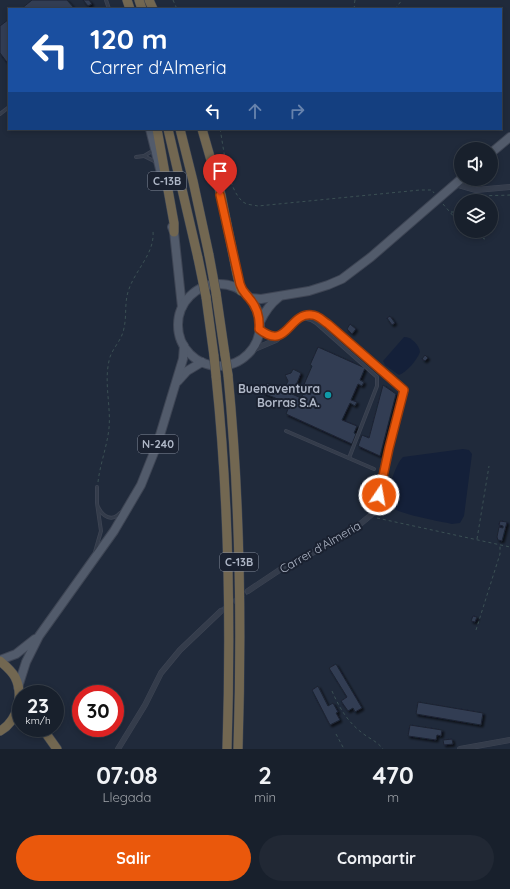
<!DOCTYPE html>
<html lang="es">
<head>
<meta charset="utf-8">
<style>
  body { margin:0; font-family:Quicksand,sans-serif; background:#212834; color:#f1f3f6; height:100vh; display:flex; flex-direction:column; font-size:15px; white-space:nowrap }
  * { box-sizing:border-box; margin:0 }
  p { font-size:13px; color:#9fa3a9 }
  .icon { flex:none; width:22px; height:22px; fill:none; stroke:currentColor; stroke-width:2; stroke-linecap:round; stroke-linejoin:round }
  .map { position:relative; height:749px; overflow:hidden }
  .sheet { display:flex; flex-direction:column; background:#18202c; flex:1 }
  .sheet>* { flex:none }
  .hud { position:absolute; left:8px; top:8px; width:494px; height:122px; border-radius:0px; box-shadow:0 2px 6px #0003,0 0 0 1px #363e48; background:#1a4fa0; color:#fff; overflow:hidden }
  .controls { position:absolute; left:454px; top:142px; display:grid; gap:8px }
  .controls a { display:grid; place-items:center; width:44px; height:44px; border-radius:50%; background:#18202c; box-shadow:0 2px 6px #0003,0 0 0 1px #363e48; font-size:20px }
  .speed { position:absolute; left:12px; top:685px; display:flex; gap:8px; font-size:20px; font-weight:700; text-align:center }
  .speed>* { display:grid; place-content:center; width:52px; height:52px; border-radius:50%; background:#18202c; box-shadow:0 2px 6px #0003,0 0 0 1px #363e48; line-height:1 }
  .speed small { font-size:10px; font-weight:400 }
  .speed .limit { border:6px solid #d22; background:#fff; color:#111 }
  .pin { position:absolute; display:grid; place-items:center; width:34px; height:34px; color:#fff; margin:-41px -17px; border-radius:50% 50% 50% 0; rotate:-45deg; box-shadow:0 0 4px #0007 }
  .pin .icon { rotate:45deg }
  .me { position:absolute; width:44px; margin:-22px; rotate:12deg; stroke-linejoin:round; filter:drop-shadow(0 0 3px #0008) }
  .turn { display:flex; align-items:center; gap:14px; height:84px; padding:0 16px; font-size:18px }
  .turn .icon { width:52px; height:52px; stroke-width:2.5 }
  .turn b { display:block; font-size:28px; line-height:34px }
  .lanes { display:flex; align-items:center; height:38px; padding:0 16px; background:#0003; justify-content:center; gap:20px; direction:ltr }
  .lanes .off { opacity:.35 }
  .eta { display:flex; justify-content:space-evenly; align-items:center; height:68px; text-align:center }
  .eta b { font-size:24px; font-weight:800; line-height:28px }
  .button { display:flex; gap:8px; margin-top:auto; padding:8px 16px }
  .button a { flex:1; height:46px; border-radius:24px; background:#ea580c; color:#fff; font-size:16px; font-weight:800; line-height:46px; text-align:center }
  .button a+a { background:#212834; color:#f1f3f6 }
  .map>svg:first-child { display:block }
</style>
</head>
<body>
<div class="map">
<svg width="510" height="749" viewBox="0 0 510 749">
  <defs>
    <filter id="shadow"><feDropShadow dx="2" dy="2" stdDeviation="1" flood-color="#0009"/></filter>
  </defs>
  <rect width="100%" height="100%" fill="#202a3b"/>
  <g fill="#142039">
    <path d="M404,337C412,337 419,345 420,352C417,360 407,372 399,375L385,365L383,361Z"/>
    <path d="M463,449L469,450L472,454L464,516L460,523L452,524C439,521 396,514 388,505C386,495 395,464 403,457Z"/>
  </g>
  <g fill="#323d52" stroke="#1c2332" filter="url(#shadow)">
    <polygon points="32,0 67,0 75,9 21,9"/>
    <polygon points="83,0 89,0 92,4 88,6"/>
    <polygon points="9,19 9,65 0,53 0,26"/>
    <polygon points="390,316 395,323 392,325 387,318"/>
    <polygon points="350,324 356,329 352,334 347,329"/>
    <polygon points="318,347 365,368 360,380 364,382 362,386 358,384 351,400 357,402 355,406 350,403 342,420 357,426 354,433 356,434 352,444 286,414 290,404 263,393 267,383 301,398 305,390 302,389 312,366 310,365"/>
    <polygon points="425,355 428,358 425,361 422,359"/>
    <polygon points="293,369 301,373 294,391 285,387 288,381 285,375 291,373"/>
    <polygon points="383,385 396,394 380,456 358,446 362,435 369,438"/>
    <polygon points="500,521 507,522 502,541 498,540 497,537 499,527 503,528 503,526 499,525"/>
    <polygon points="473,616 477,617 475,622 471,621"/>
    <polygon points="336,664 362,708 355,712 353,708 348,711 341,701 347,697 329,668"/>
    <polygon points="318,686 328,706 333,703 338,712 336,713 340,720 330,725 312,690"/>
    <polygon points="418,702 483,713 481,725 416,714"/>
    <polygon points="410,725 442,730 441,736 437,735 436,740 408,736"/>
    <polygon points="452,739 453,744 444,745 443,740"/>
  </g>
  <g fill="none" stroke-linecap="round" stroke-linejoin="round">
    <polyline stroke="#353f50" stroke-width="5" stroke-dasharray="5 2.5" stroke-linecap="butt" points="221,611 248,591"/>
    <g stroke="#3e4554" stroke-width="4">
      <g id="lane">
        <polyline points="106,0 109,9"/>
        <polyline points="0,114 9,107"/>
        <polyline points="144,156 156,162"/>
        <polyline points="136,157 144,156 154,150"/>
        <polyline points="303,318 311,320 316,323 377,377 377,386 349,458"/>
        <polyline points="286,431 374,469"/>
        <path d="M98,507C103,517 112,522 120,513"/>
        <polyline points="95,552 101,531 97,503 97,487"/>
      </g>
    </g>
    <g stroke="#3e4554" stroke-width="6">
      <g id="street">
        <polyline points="455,184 476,190 510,187"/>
        <polyline points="259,329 270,336 279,336"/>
        <polyline points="248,591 284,567 314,552 359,525 371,515 375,509 379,495 389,448 404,390 328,325 314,315 307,315 301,318 276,340 250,351"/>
        <polyline points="118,749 145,705 161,673 180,650 221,611"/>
        <polyline points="460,749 510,740"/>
      </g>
    </g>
    <g stroke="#3e4554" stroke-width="10">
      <g id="primary">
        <polyline points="150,129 161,173"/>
        <polyline points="491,153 510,137"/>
        <polyline points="172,227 174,232 182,307"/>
        <circle cx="219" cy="325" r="41"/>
        <polyline points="250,298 261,299 309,291 328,285 342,279 371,257 461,179"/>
        <path d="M260,322C265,311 270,304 279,297"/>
        <polyline points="178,381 187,371 202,362"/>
        <polyline points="0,660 16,654 35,639"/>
        <polyline points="18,687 26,662 39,636 114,531 141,485 157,445 183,359 184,346"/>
      </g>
    </g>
    <g stroke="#3c4453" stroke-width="10">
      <g id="highway">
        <polyline points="127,0 130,9"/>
        <polyline points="139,0 142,9"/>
        <polyline points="149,0 153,9"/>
        <polyline points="157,129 174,223 174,232"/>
        <polyline points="168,129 198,258"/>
        <polyline points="180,129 193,181 209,255"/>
        <polyline points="202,129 221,195 237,274 241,291"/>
        <polyline points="216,293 225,355"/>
        <polyline points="206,297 214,356"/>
        <path d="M228,375C240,499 242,624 238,749"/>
        <path d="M216,376C229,500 231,624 227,749"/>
        <path d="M0,661C6,666 11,670 15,677C24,695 18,721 0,731"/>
        <polyline points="42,728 57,749"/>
      </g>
    </g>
    <g stroke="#3b5054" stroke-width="1" stroke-dasharray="3 3" stroke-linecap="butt">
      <polyline points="173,0 177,9"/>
      <polyline points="355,0 354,6 356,9"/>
      <polyline points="395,9 402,0"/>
      <path d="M220,129C224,149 227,188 243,202C247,205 254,205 258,206L420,190H432L434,193"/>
      <path d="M466,201C478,194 496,196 510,195"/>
      <polyline points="443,204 461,225"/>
      <polyline points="451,212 455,212 461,206"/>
      <polyline points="467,231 474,236 485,239"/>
      <path d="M98,482C100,464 107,447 109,428C111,406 104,383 109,361C111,349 122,341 124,328C127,315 124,302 129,289C136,269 155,253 153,231"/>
      <polyline points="377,518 510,547"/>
      <polyline points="477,539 489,466"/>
      <polyline points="476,630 500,554 500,545"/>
      <path d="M332,691C339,707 347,721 361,732C368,738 377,741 383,749"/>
      <polyline points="336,734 344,749"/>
    </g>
    <use href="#lane" stroke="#343c4b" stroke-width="2.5"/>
    <use href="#street" stroke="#343c4b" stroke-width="5"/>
    <use href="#primary" stroke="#525b6b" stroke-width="8"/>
    <use href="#highway" stroke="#726751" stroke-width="9"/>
    <g stroke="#3c4453" stroke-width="10" stroke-linecap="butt">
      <g id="highway-bridge">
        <polyline points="209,255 216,293"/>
        <polyline points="198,258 206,297"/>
        <polyline points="225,355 228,375"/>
        <polyline points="214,356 216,376"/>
      </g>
    </g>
    <use href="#highway-bridge" stroke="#726751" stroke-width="9"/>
  </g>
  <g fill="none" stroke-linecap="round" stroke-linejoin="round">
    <g stroke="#983908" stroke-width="10">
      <path id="route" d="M220,195L240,284C242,291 245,293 249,298C257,307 260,317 259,329C288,352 288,312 312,315C318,315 323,321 328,324L404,390L389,448L379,495"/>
    </g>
    <use href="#route" stroke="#ea580c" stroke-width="7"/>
  </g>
  <circle fill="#0f9aa8" stroke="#1a2130" stroke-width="1.5" cx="328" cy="395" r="4"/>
  <g text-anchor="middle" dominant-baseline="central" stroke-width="4" stroke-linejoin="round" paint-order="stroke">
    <g fill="#1a2130" stroke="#828a9a" stroke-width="1">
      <rect x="148" y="172" width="38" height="18" rx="3"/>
      <rect x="138" y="435" width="40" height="18" rx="3"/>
      <rect x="220" y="553" width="38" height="18" rx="3"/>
    </g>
    <g font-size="11" font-weight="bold" fill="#afb7c7">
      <text x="167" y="181">C-13B</text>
      <text x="158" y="444">N-240</text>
      <text x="239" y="562">C-13B</text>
    </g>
    <g font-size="12" font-weight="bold" fill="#afb7c7" stroke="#1a2130" text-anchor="end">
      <text x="320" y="388">Buenaventura<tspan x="320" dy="14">Borras S.A.</tspan></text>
    </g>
    <g font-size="12" fill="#afb7c7" stroke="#1a2130">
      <text transform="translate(320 547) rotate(-30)">Carrer d'Almeria</text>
    </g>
  </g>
</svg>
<div class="controls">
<a><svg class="icon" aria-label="sound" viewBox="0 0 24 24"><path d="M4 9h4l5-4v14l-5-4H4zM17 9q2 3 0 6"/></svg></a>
<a><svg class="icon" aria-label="layers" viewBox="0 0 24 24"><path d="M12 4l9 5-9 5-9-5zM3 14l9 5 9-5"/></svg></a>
</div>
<div class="speed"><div>23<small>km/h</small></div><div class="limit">30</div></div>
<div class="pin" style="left:220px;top:195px;background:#d93025"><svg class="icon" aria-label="arrive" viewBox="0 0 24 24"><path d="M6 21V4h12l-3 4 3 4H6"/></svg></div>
<svg class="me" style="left:379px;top:495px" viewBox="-20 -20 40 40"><circle r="17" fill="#ea580c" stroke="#fff" stroke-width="3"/><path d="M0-11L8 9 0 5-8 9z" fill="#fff"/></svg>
<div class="hud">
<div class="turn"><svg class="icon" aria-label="left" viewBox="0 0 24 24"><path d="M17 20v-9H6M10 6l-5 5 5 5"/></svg><div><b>120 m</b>Carrer d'Almeria</div></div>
<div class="lanes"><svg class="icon" aria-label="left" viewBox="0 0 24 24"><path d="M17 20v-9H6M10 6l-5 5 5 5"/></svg><svg class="icon off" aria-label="ahead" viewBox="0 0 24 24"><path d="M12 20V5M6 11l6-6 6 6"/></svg><svg class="icon off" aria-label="right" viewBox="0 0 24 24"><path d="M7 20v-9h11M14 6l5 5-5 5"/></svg></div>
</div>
</div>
<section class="sheet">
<div class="eta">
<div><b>07:08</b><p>Llegada</p></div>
<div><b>2</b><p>min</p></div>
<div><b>470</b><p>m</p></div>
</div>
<div class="button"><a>Salir</a><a>Compartir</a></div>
</section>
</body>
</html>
